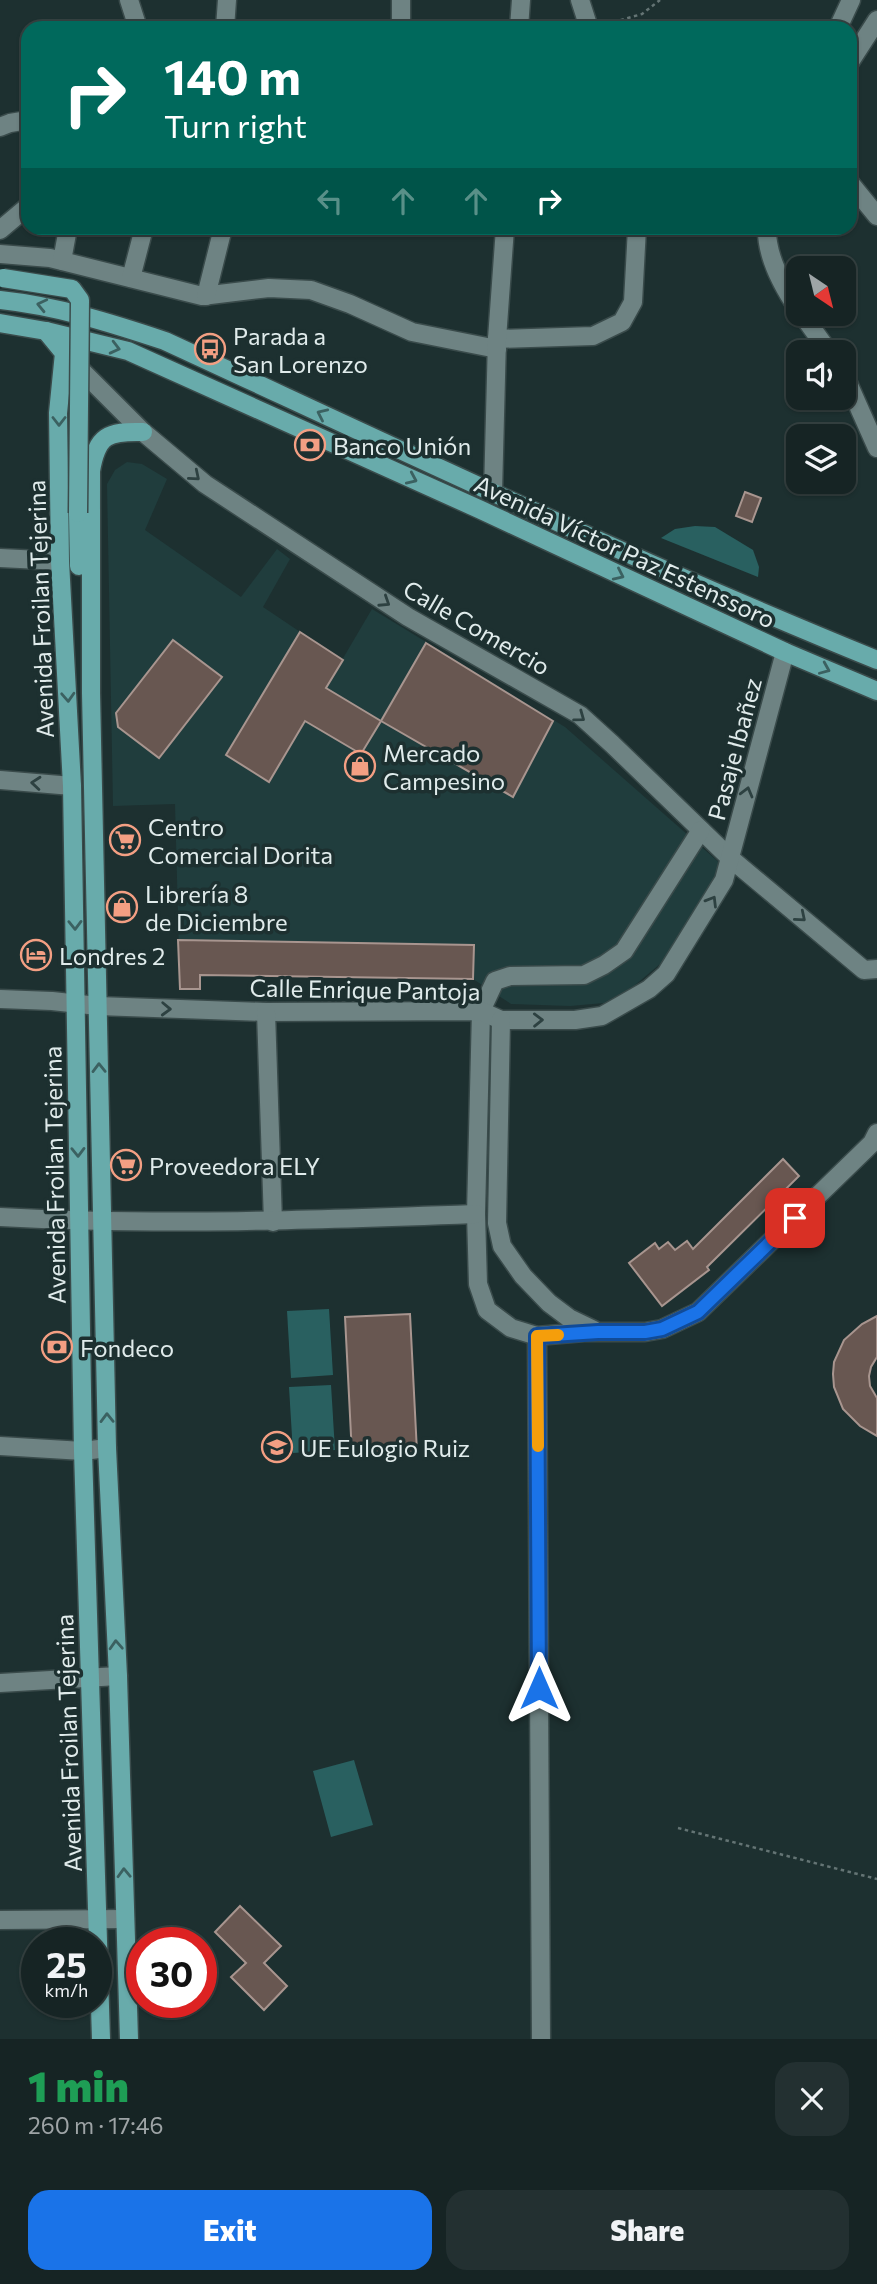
<!DOCTYPE html>
<html lang="en">
<head>
<meta charset="utf-8">
<style>
  body { margin:0; font-family:Commissioner,sans-serif; background:#233031; color:#f1f3f6; height:100vh; display:flex; flex-direction:column; font-size:26px; white-space:nowrap }
  * { box-sizing:border-box; margin:0 }
  p { font-size:23px; color:#9ea4a6 }
  .icon { flex:none; width:38px; height:38px; fill:none; stroke:currentColor; stroke-width:2; stroke-linecap:round; stroke-linejoin:round }
  .map { position:relative; height:2039px; overflow:hidden }
  .panel { display:flex; flex-direction:column; background:#162424; flex:1 }
  .panel>* { flex:none }
  .banner { position:absolute; left:21px; top:21px; width:836px; height:214px; border-radius:21px; box-shadow:0 2px 5px #0004,0 0 0 2px #354141; background:#00695c; color:#fff; overflow:hidden }
  .needle { width:46px; rotate:145deg }
  .controls { position:absolute; left:786px; top:256px; display:grid; gap:14px }
  .controls a { display:grid; place-items:center; width:70px; height:70px; border-radius:14px; background:#162424; box-shadow:0 2px 5px #0004,0 0 0 2px #354141; font-size:35px }
  .speed { position:absolute; left:21px; top:1927px; display:flex; gap:14px; font-size:35px; font-weight:700; text-align:center }
  .speed>* { display:grid; place-content:center; width:91px; height:91px; border-radius:50%; background:#162424; box-shadow:0 2px 5px #0004,0 0 0 2px #354141; line-height:1 }
  .speed small { font-size:18px; font-weight:400 }
  .speed .limit { border:10px solid #d22; background:#fff; color:#111 }
  .pin { position:absolute; display:grid; place-items:center; width:60px; height:60px; color:#fff; margin:-30px; border-radius:14px; box-shadow:0 4px 10px #0006 }
  .me { position:absolute; width:77px; margin:-38px; rotate:0deg; stroke-linejoin:round; filter:drop-shadow(0 0 5px #0008) }
  .turn { display:flex; align-items:center; gap:24px; height:147px; padding:0 28px; font-size:32px }
  .turn .icon { width:91px; height:91px; stroke-width:2.5 }
  .turn b { display:block; font-size:49px; line-height:60px }
  .lanes { display:flex; align-items:center; height:66px; padding:0 28px; background:#0003; justify-content:center; gap:35px; direction:ltr }
  .lanes .off { opacity:.35 }
  .round { display:grid; place-items:center; flex:none; width:74px; height:74px; border-radius:21px; background:#233031 }
  .headline { display:flex; align-items:center; justify-content:space-between; height:119px; padding:0 28px }
  h1 { font-size:42px; font-weight:800; line-height:52px; color:#1e9e55 }
  .button { display:flex; gap:14px; margin-top:auto; padding:14px 28px }
  .button a { flex:1; height:80px; border-radius:21px; background:#1a73e8; color:#fff; font-size:28px; font-weight:800; line-height:80px; text-align:center }
  .button a+a { background:#233031; color:#f1f3f6 }
  .map>svg:first-child { display:block }
</style>
</head>
<body>
<div class="map">
<svg width="877" height="2039" viewBox="0 0 877 2039">
  <rect width="100%" height="100%" fill="#1d3030"/>
  <polygon fill="#203d3d" points="127,462 142,464 167,479 145,530 241,597 277,549 290,559 263,607 342,660 372,609 565,727 722,865 666,959 634,986 604,1003 570,1006 511,1004 473,979 201,975 200,989 180,989 175,804 113,806 107,484 115,470"/>
  <g fill="#296060">
    <polygon points="695,526 715,527 753,550 759,567 758,577 661,538 675,529"/>
    <polygon points="329,1309 333,1375 291,1378 287,1311"/>
    <polygon points="331,1385 335,1450 293,1453 289,1387"/>
    <polygon points="354,1760 373,1825 331,1837 313,1771"/>
  </g>
  <g fill="#685751" stroke="#a8958f" stroke-width="2">
    <polygon points="745,492 761,498 752,522 736,516"/>
    <polygon points="300,632 343,660 326,688 381,721 361,754 305,721 269,782 226,755"/>
    <polygon points="173,640 222,677 159,758 118,727 116,713"/>
    <polygon points="426,643 553,721 513,797 381,721"/>
    <polygon points="178,940 474,945 473,979 200,975 200,989 180,989"/>
    <polygon points="783,1159 799,1176 707,1267 709,1270 662,1306 629,1263 655,1243 659,1249 668,1242 675,1250 687,1241 693,1249"/>
    <polygon points="410,1314 417,1452 352,1455 345,1317"/>
    <polygon points="877,1316 877,1357 871,1367 869,1376 870,1386 877,1398 877,1436 860,1426 843,1409 834,1387 833,1374 834,1362 844,1340 862,1324"/>
    <polygon points="240,1906 281,1946 264,1963 287,1986 264,2010 231,1977 246,1963 215,1932"/>
  </g>
  <g fill="none" stroke-linecap="round" stroke-linejoin="round">
    <g stroke="#3a4b4b" stroke-width="21">
      <g id="minor">
        <polyline points="129,0 138,28"/>
        <polyline points="401,0 401,28"/>
        <polyline points="580,0 589,28"/>
        <polyline points="225,28 227,0"/>
        <polyline points="519,28 521,0"/>
        <polyline points="838,28 851,0"/>
        <polyline points="850,62 877,20"/>
        <polyline points="0,127 10,123 28,120"/>
        <polyline points="850,183 877,216"/>
        <path d="M767,228C766,255 783,287 798,309"/>
        <polyline points="0,230 26,208 28,209"/>
        <polyline points="0,254 50,258 202,296 269,288 311,290 350,304 412,332 497,349"/>
        <polyline points="62,261 68,228"/>
        <polyline points="131,278 144,228"/>
        <polyline points="206,296 223,228"/>
        <polyline points="801,313 829,352"/>
        <polyline points="497,339 593,336 622,322 633,302 637,228"/>
        <polyline points="71,360 143,432 205,484 408,617 580,715 612,744 730,858 864,970 877,969"/>
        <polyline points="844,374 877,448"/>
        <polyline points="493,492 497,339 505,228"/>
        <polyline points="0,558 60,561"/>
        <polyline points="0,780 72,786"/>
        <polyline points="701,830 624,951 604,965 584,975 510,976 495,981 481,1011 476,1214 478,1284 487,1310 511,1328 537,1336 584,1332 645,1332 662,1329 698,1312 872,1143 877,1133"/>
        <polyline points="0,999 52,1001 98,1006 266,1012 481,1011 501,1020 575,1020 602,1016 649,989 666,974 724,880 785,652"/>
        <polyline points="266,1012 273,1222"/>
        <polyline points="501,1020 497,1223 502,1246 523,1276 549,1303 569,1318 594,1330"/>
        <path d="M0,1217C159,1226 317,1220 476,1214"/>
        <polyline points="537,1336 541,2039"/>
        <polyline points="0,1446 83,1451 107,1448"/>
        <polyline points="0,1683 118,1676"/>
        <polyline points="0,1920 125,1919"/>
      </g>
    </g>
    <g stroke="#3a4b4b" stroke-width="21">
      <g id="major">
        <path d="M0,300C57,306 111,323 165,341C401,450 636,562 877,660"/>
        <polyline points="0,323 46,331 128,351 481,510 785,652 877,691"/>
        <polyline points="46,331 64,353 58,413 60,561 72,786 83,1451 101,2039"/>
        <polyline points="78,513 79,566"/>
        <path d="M129,2039L118,1676L107,1448L91,693V471C97,435 108,431 143,432"/>
      </g>
    </g>
    <g stroke="#647474" stroke-width="2.5" stroke-dasharray="3.5 3.5" stroke-linecap="butt">
      <polyline points="607,24 642,14 660,0"/>
      <polyline points="678,1828 877,1879"/>
    </g>
    <use href="#minor" stroke="#6e8383" stroke-width="18"/>
    <use href="#major" stroke="#68abab" stroke-width="18"/>
    <g stroke="#3a4b4b" stroke-width="21" stroke-linecap="butt">
      <polyline id="major-bridge" points="3,278 72,289 80,300 78,513"/>
    </g>
    <use href="#major-bridge" stroke="#68abab" stroke-width="18"/>
  </g>
  <defs><path id="oneway-chevron" d="M-2-3.5L2.5 0L-2 3.5" fill="none" stroke-width="1.6" stroke-linecap="round" stroke-linejoin="round" transform="scale(1.75)"/></defs>
  <g stroke="#3b6161">
    <use href="#oneway-chevron" transform="translate(42 305) rotate(-167)"/>
    <use href="#oneway-chevron" transform="translate(115 348) rotate(14)"/>
    <use href="#oneway-chevron" transform="translate(322 414) rotate(-155)"/>
    <use href="#oneway-chevron" transform="translate(59 421) rotate(90)"/>
    <use href="#oneway-chevron" transform="translate(412 479) rotate(24)"/>
    <use href="#oneway-chevron" transform="translate(619 575) rotate(25)"/>
    <use href="#oneway-chevron" transform="translate(825 669) rotate(23)"/>
    <use href="#oneway-chevron" transform="translate(68 697) rotate(87)"/>
    <use href="#oneway-chevron" transform="translate(75 925) rotate(89)"/>
    <use href="#oneway-chevron" transform="translate(99 1068) rotate(-91)"/>
    <use href="#oneway-chevron" transform="translate(78 1152) rotate(89)"/>
    <use href="#oneway-chevron" transform="translate(107 1418) rotate(-91)"/>
    <use href="#oneway-chevron" transform="translate(116 1645) rotate(-93)"/>
    <use href="#oneway-chevron" transform="translate(124 1873) rotate(-92)"/>
  </g>
  <g stroke="#2d4141">
    <use href="#oneway-chevron" transform="translate(195 476) rotate(40)"/>
    <use href="#oneway-chevron" transform="translate(385 602) rotate(33)"/>
    <use href="#oneway-chevron" transform="translate(580 717) rotate(36)"/>
    <use href="#oneway-chevron" transform="translate(36 783) rotate(-175)"/>
    <use href="#oneway-chevron" transform="translate(747 792) rotate(-75)"/>
    <use href="#oneway-chevron" transform="translate(712 901) rotate(-59)"/>
    <use href="#oneway-chevron" transform="translate(801 917) rotate(40)"/>
    <use href="#oneway-chevron" transform="translate(166 1009) rotate(2)"/>
    <use href="#oneway-chevron" transform="translate(538 1020) rotate(-1)"/>
  </g>
  <g fill="none" stroke-linecap="round" stroke-linejoin="round">
    <g stroke="#114b97" stroke-width="18">
      <polyline id="route" points="539,1688 537,1336 598,1332 645,1332 662,1329 698,1312 795,1218"/>
    </g>
    <use href="#route" stroke="#1a73e8" stroke-width="12"/>
    <polyline stroke="#f59e0b" stroke-width="12" points="538,1446 537,1336 558,1335"/>
  </g>
  <defs>
    <g id="bus-ring" transform="scale(1.575)"><circle r="9.5" fill="#1d3030" stroke="#f39f83" stroke-width="1.5"/><path d="M-5-6H5V4H4V6H2V4H-2V6H-4V4H-5ZM-3.5-4V0h7V-4ZM-3.5 1.2v1.5H-2V1.2ZM2 1.2v1.5H3.5V1.2Z" fill="#f39f83"/></g>
    <g id="bank-ring" transform="scale(1.575)"><circle r="9.5" fill="#1d3030" stroke="#f39f83" stroke-width="1.5"/><path d="M-6-4H6V4H-6ZM0-2.3a2.3 2.3 0 1 0 0 4.6a2.3 2.3 0 1 0 0-4.6Z" fill="#f39f83"/></g>
    <g id="shop-ring" transform="scale(1.575)"><circle r="9.5" fill="#1d3030" stroke="#f39f83" stroke-width="1.5"/><path d="M-5-2.5h2.3a2.7 3.5 0 0 1 5.4 0H5L5.5 6h-11ZM-1.5-2.5h3a1.5 2.3 0 0 0-3 0Z" fill="#f39f83"/></g>
    <g id="supermarket-ring" transform="scale(1.575)"><circle r="9.5" fill="#1d3030" stroke="#f39f83" stroke-width="1.5"/><path d="M-6-5.5h2.5l.6 2H6L4.5 2H-2.5L-4.4-4H-6ZM-1.5 3.2a1.3 1.3 0 1 0 .1 0ZM3 3.2a1.3 1.3 0 1 0 .1 0Z" fill="#f39f83"/></g>
    <g id="hotel-ring" transform="scale(1.575)"><circle r="9.5" fill="#1d3030" stroke="#f39f83" stroke-width="1.5"/><path d="M-6-4.5h1.5V1H6V5H4.5V3h-9V5H-6ZM-4 0a1.8 1.8 0 1 1 3.6 0ZM.5 0V-2.5h3Q6-2.5 6 0Z" fill="#f39f83"/></g>
    <g id="school-ring" transform="scale(1.575)"><circle r="9.5" fill="#1d3030" stroke="#f39f83" stroke-width="1.5"/><path d="M0-5L7-2L0 1L-7-2ZM-4 1L0 2.5L4 1V4Q0 6-4 4Z" fill="#f39f83"/></g>
  </defs>
  <g fill-rule="evenodd">
    <use href="#bus-ring" x="210" y="349"/>
    <use href="#bank-ring" x="310" y="445"/>
    <use href="#shop-ring" x="360" y="766"/>
    <use href="#supermarket-ring" x="125" y="840"/>
    <use href="#shop-ring" x="122" y="907"/>
    <use href="#hotel-ring" x="36" y="955"/>
    <use href="#supermarket-ring" x="126" y="1165"/>
    <use href="#bank-ring" x="57" y="1347"/>
    <use href="#school-ring" x="277" y="1447"/>
  </g>
  <g text-anchor="middle" dominant-baseline="central" stroke-width="7" stroke-linejoin="round" paint-order="stroke">
    <g font-size="24" fill="#e0ebeb" stroke="#1d3030" text-anchor="start">
      <text x="233" y="335">Parada a<tspan x="233" dy="28">San Lorenzo</tspan></text>
      <text x="333" y="445">Banco Unión</text>
      <text x="383" y="752">Mercado<tspan x="383" dy="28">Campesino</tspan></text>
      <text x="148" y="826">Centro<tspan x="148" dy="28">Comercial Dorita</tspan></text>
      <text x="145" y="893">Librería 8<tspan x="145" dy="28">de Diciembre</tspan></text>
      <text x="59" y="955">Londres 2</text>
      <text x="149" y="1165">Proveedora ELY</text>
      <text x="80" y="1347">Fondeco</text>
      <text x="300" y="1447">UE Eulogio Ruiz</text>
    </g>
    <g font-size="24" fill="#e0ebeb" stroke="#1d3030">
      <text transform="translate(625 551) rotate(25)">Avenida Víctor Paz Estenssoro</text>
      <text transform="translate(40 609) rotate(-92)">Avenida Froilan Tejerina</text>
      <text transform="translate(477 627) rotate(30)">Calle Comercio</text>
      <text transform="translate(734 749) rotate(-75)">Pasaje Ibañez</text>
      <text transform="translate(365 989) rotate(1)">Calle Enrique Pantoja</text>
      <text transform="translate(54 1175) rotate(-91)">Avenida Froilan Tejerina</text>
      <text transform="translate(68 1743) rotate(-92)">Avenida Froilan Tejerina</text>
    </g>
  </g>
</svg>
<div class="controls">
<a><svg class="needle" viewBox="-14 -14 28 28"><path d="M0-13l5 13h-10z" fill="#e53935"/><path d="M0 13l5-13h-10z" fill="#9ea4a6"/></svg></a>
<a><svg class="icon" aria-label="sound" viewBox="0 0 24 24"><path d="M4 9h4l5-4v14l-5-4H4zM17 9q2 3 0 6"/></svg></a>
<a><svg class="icon" aria-label="layers" viewBox="0 0 24 24"><path d="M12 4l9 5-9 5-9-5zM3 14l9 5 9-5"/></svg></a>
</div>
<div class="speed"><div>25<small>km/h</small></div><div class="limit">30</div></div>
<div class="pin" style="left:795px;top:1218px;background:#d93025"><svg class="icon" aria-label="arrive" viewBox="0 0 24 24"><path d="M6 21V4h12l-3 4 3 4H6"/></svg></div>
<svg class="me" style="left:539px;top:1688px" viewBox="-20 -20 40 40"><path d="M0-17L14 15 0 8-14 15z" fill="#1a73e8" stroke="#fff" stroke-width="4"/></svg>
<div class="banner">
<div class="turn"><svg class="icon" aria-label="right" viewBox="0 0 24 24"><path d="M7 20v-9h11M14 6l5 5-5 5"/></svg><div><b>140 m</b>Turn right</div></div>
<div class="lanes"><svg class="icon off" aria-label="left" viewBox="0 0 24 24"><path d="M17 20v-9H6M10 6l-5 5 5 5"/></svg><svg class="icon off" aria-label="ahead" viewBox="0 0 24 24"><path d="M12 20V5M6 11l6-6 6 6"/></svg><svg class="icon off" aria-label="ahead" viewBox="0 0 24 24"><path d="M12 20V5M6 11l6-6 6 6"/></svg><svg class="icon" aria-label="right" viewBox="0 0 24 24"><path d="M7 20v-9h11M14 6l5 5-5 5"/></svg></div>
</div>
</div>
<section class="panel">
<div class="headline"><div><h1>1 min</h1><p>260 m · 17:46</p></div><a class="round"><svg class="icon" aria-label="close" viewBox="0 0 24 24"><path d="M6 6l12 12M18 6L6 18"/></svg></a></div>
<div class="button"><a>Exit</a><a>Share</a></div>
</section>
</body>
</html>
